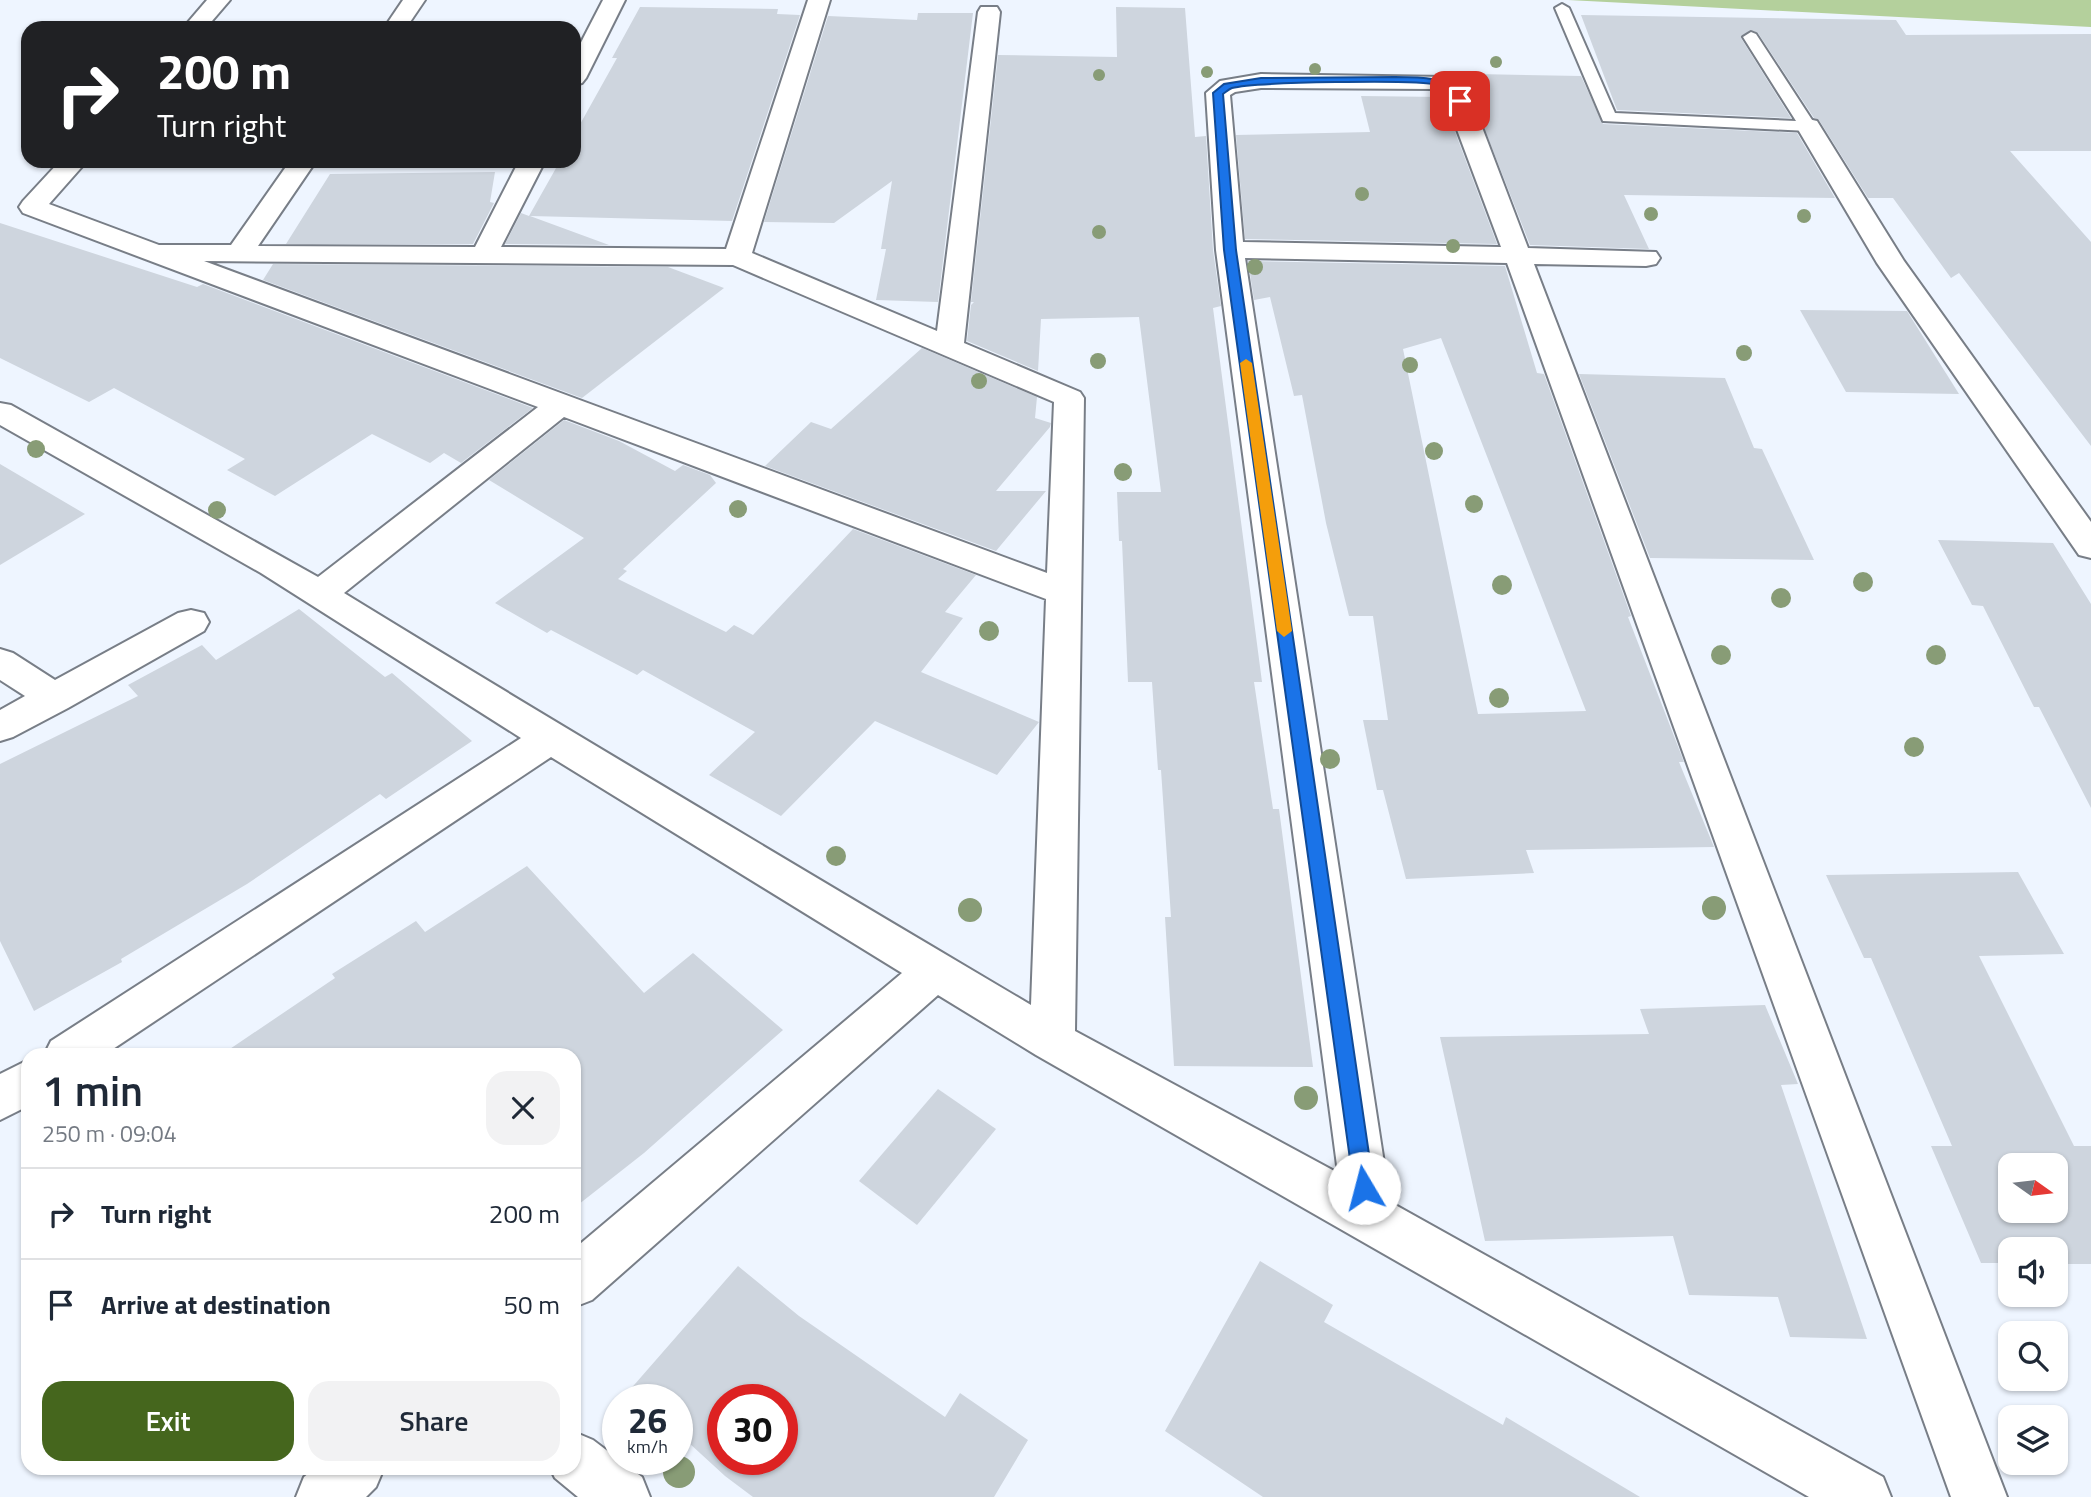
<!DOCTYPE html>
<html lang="en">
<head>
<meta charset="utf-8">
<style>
  body { margin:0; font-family:"Titillium Web",sans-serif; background:#f2f2f3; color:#1f2937; height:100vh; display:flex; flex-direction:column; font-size:26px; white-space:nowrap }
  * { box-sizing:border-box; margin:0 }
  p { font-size:23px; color:#747a83 }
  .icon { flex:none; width:38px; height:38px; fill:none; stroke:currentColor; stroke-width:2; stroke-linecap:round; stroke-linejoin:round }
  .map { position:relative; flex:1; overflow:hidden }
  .side { position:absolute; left:21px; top:1048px; width:560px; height:427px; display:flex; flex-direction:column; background:#fff; border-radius:21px; box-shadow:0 2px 5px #0004 }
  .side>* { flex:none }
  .hud { position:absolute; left:21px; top:21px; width:560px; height:147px; border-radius:21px; box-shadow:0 2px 5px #0004; background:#202124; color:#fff; overflow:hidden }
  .needle { width:46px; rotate:104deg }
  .controls { position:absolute; left:1998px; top:1153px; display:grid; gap:14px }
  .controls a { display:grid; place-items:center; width:70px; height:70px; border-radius:14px; background:#fff; box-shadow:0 2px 5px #0004; font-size:35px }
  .speed { position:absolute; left:602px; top:1384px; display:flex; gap:14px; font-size:35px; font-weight:700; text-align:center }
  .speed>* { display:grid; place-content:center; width:91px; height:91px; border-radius:50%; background:#fff; box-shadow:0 2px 5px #0004; line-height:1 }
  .speed small { font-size:18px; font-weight:400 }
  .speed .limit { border:10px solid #d22; background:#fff; color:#111 }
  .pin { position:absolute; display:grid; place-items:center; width:60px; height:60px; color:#fff; margin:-30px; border-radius:14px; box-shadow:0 4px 10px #0006 }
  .me { position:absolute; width:77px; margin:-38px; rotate:352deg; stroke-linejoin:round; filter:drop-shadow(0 0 5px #0008) }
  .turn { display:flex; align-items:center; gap:24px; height:147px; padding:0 21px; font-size:32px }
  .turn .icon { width:91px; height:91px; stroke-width:2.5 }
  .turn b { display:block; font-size:49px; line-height:60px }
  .round { display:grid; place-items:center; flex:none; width:74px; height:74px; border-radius:21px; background:#f2f2f3 }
  .summary { display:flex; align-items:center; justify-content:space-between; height:119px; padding:0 21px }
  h1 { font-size:42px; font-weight:600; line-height:52px }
  .cta { display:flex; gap:14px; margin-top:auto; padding:14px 21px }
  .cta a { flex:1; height:80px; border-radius:21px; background:#45661d; color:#fff; font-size:28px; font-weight:600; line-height:80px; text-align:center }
  .cta a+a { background:#f2f2f3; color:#1f2937 }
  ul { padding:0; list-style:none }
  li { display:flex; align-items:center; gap:21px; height:91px; padding:0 21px; border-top:2px solid #e0e1e3 }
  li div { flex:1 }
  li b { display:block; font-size:26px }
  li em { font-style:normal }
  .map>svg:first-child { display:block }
</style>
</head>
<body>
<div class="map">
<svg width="2091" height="1497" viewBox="0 0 2091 1497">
  <rect width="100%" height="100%" fill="#eef5ff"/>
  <polygon fill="#b4d09c" points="1568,0 2091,0 2091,27"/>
  <g fill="#ced5de" fill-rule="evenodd">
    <polygon points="640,7 778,9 777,14 800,15 732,221 530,216 609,245 505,244 521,213 529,216 560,161 574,161 574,135 617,58 612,58"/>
    <polygon points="1116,7 1185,8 1195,137 1206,136 1213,250 1221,306 1213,308 1262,682 1254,682 1273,809 1279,809 1313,1067 1174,1066 1165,917 1171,917 1161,770 1158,770 1152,682 1128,682 1122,541 1119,541 1117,492 1161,492 1139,317 1041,319 1038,371 967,341 971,305 974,302 971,302 998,55 1117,57"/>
    <polygon points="918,13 973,13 938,302 876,300 886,249 881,249 892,181 834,223 764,222 828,16 917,20"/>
    <polygon points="1581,15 1896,20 1906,35 2091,34 2091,151 2010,151 2091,242 2091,446 1959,273 1951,278 1893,198 1868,198 1819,120 1814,118 1758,33 1750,30 1741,38 1791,118 1617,110"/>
    <polygon points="1476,74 1581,76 1603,124 1797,133 1835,198 1624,195 1649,249 1530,245 1472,97 1484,97"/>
    <polygon points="1361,96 1442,97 1497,244 1245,239 1236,135 1370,132"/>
    <polygon points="495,172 490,202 494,203 473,244 286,244 330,174"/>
    <polygon points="0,223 197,287 203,284 533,408 461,463 444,453 430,463 372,434 275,496 227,470 245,459 114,388 89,402 0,358"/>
    <path d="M1248,261L1505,266L1537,373L1544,374L1631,616L1628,617L1684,762H1679L1714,847L1526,850L1534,873L1406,879L1383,790H1377L1363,720H1388L1373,616H1349L1326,523L1302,395L1294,396L1270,297L1254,300ZM1441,338L1586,711L1478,714L1403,349Z"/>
    <polygon points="273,264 668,267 724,288 582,398 263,280"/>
    <polygon points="1800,310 1907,311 1959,394 1846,392"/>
    <polygon points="922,348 1037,397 1035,418 1051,423 1050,427 996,491 1046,491 996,551 765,466 811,422 831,429"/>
    <polygon points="1579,374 1725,378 1754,448 1762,449 1814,560 1650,558"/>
    <polygon points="564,420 619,441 675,471 683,465 710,475 716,483 623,569 627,571 618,579 726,632 734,625 753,635 853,529 976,575 945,612 963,618 921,672 1039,722 997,775 875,721 781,816 709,775 755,732 643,670 637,675 551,630 547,633 495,603 584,538 489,480"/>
    <polygon points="0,464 85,514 0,565"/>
    <polygon points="1938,540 2053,543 2091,604 2091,808 2039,707 2034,707 1983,606 1972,605"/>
    <polygon points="299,609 385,677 392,673 472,741 386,799 380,794 247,884 121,959 122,962 34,1011 0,941 0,764 138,696 128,685 202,645 216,660"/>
    <polygon points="527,866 644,993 693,953 783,1030 644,1153 574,1208 574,1055 221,1055 335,978 332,974 416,921 425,932"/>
    <path d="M2018,872L2064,954L1979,956L2074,1146H2091V1264H2056V1250H2011V1263H1981L1931,1146H1952L1871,958H1864L1826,875ZM2011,1166H2056V1211H2011Z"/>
    <polygon points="1765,1005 1798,1084 1781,1085 1867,1339 1790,1337 1778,1297 1689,1295 1673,1236 1485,1241 1440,1037 1649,1034 1640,1009"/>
    <polygon points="938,1089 996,1129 917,1225 859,1181"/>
    <polygon points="1260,1261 1333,1305 1324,1322 1503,1425 1506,1417 1640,1497 1263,1497 1165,1431"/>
    <path d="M738,1266L799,1316L945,1417L960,1393L1028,1440L994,1497H753L725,1476L677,1432V1400H621ZM723,1400H782V1460H723Z"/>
  </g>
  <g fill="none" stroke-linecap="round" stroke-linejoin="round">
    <g stroke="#787e87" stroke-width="4">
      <polygon id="lane" points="1562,4 1569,8 1615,113 1796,121 1743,37 1751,32 1756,34 1816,126 1808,131 1603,121 1555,8"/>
    </g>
    <g stroke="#787e87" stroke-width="4">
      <g id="street">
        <polygon points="207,0 230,0 206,28 183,28"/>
        <polygon points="403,0 425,0 406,28 384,28"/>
        <polygon points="603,0 625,0 586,78 582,83 574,85 574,56"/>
        <path d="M808,0H830L752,253L937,331L978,12L981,7H997L1000,12L964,343L1080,392L1084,398L1075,1031L1338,1173L1216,250L1206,93L1220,81L1261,74L1446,77L1461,85L1472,101L1528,248L1656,252L1660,258L1656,264L1646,266L1534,264L2007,1497H1951L1507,263L1245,258L1390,1202L1883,1477L1891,1497H1809L1036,1055L938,995L592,1300L574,1307V1249L902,973L551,757L104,1055H44L51,1041L521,738L261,573L0,425V403L11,405L318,577L538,407L23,213L19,207L23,201L60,161H87L49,204L159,245H231L290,161H316L258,246L475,247L519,161H545L501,247L726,249ZM1261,88L1434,89L1444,95L1501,247L1243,242L1230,95L1235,92ZM204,261L733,265L1054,402L1047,573ZM564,417L1046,599L1031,1005C802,869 572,733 344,593Z"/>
        <polygon points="1808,119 1817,121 1904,261 2091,522 2091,558 2079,555 1877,263 1796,126 1799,121"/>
        <polygon points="191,610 204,613 209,622 204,631 68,708 13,737 0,741 0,710 25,696 0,680 0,649 13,653 55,680 178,613"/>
        <polygon points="28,1060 28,1106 0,1120 0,1074"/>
        <polygon points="574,1432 593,1440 642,1477 650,1497 578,1497 555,1478 550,1468 574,1468"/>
        <polygon points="315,1468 384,1468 376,1487 366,1497 296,1497 304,1477"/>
      </g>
    </g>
    <use href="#lane" fill="#fff" fill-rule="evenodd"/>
    <use href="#street" fill="#fff" fill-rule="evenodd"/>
  </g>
  <g fill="#889c76">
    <circle cx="1496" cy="62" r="6"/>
    <circle cx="1315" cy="69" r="6"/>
    <circle cx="1207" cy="72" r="6"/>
    <circle cx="1099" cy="75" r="6"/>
    <circle cx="1362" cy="194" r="7"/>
    <circle cx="1651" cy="214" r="7"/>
    <circle cx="1804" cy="216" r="7"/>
    <circle cx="1099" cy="232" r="7"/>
    <circle cx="1453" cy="246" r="7"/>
    <circle cx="1255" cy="267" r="8"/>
    <circle cx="1744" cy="353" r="8"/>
    <circle cx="1098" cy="361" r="8"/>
    <circle cx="1410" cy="365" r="8"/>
    <circle cx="979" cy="381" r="8"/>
    <circle cx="36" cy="449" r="9"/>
    <circle cx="1434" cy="451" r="9"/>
    <circle cx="1123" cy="472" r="9"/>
    <circle cx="1474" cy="504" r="9"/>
    <circle cx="738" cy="509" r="9"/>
    <circle cx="217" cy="510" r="9"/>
    <circle cx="1863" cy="582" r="10"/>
    <circle cx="1502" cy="585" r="10"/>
    <circle cx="1781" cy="598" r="10"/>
    <circle cx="989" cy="631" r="10"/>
    <circle cx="1721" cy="655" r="10"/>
    <circle cx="1936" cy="655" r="10"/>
    <circle cx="1499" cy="698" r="10"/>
    <circle cx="1914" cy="747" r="10"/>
    <circle cx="1330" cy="759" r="10"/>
    <circle cx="836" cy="856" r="10"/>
    <circle cx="1714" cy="908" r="12"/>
    <circle cx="970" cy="910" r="12"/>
    <circle cx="1306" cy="1098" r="12"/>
    <circle cx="679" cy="1472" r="16"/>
  </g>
  <path fill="#1a73e8" stroke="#114b97" stroke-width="2" d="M1395,77C1426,78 1446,74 1465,101L1457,103C1451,95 1447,89 1437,85C1419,79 1253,82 1232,88C1229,89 1226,92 1223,94L1236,250L1374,1188L1371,1195L1364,1198L1357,1195L1354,1188L1224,250L1213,93L1224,84L1261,78Z"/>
  <polygon fill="#f59e0b" points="1246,359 1252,363 1292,631 1284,637 1277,631 1240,363"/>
</svg>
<div class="controls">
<a><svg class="needle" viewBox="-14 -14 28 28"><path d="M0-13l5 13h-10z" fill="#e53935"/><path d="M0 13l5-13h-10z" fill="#747a83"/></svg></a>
<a><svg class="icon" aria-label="sound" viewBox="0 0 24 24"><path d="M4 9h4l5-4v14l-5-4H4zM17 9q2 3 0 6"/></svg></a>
<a><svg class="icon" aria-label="search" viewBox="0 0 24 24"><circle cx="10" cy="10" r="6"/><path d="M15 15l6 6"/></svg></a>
<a><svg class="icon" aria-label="layers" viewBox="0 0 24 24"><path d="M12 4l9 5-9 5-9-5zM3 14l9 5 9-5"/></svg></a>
</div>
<div class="speed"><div>26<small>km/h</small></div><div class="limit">30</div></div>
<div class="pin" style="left:1460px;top:101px;background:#d93025"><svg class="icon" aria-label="arrive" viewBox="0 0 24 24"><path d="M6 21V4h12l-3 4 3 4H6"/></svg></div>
<svg class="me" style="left:1364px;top:1188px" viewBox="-20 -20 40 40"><circle r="19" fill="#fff"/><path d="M0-13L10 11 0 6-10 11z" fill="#1a73e8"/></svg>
<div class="hud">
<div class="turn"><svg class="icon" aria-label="right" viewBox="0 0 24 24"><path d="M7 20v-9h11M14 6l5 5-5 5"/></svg><div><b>200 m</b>Turn right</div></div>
</div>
<section class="side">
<div class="summary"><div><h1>1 min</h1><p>250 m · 09:04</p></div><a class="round"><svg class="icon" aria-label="close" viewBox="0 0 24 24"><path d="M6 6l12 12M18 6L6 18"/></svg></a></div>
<ul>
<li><svg class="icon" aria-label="right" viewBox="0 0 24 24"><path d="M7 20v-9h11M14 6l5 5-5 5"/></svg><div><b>Turn right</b></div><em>200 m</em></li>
<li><svg class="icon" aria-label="arrive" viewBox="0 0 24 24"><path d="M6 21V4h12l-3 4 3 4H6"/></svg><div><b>Arrive at destination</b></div><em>50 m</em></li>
</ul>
<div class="cta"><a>Exit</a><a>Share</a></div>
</section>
</div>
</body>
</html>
